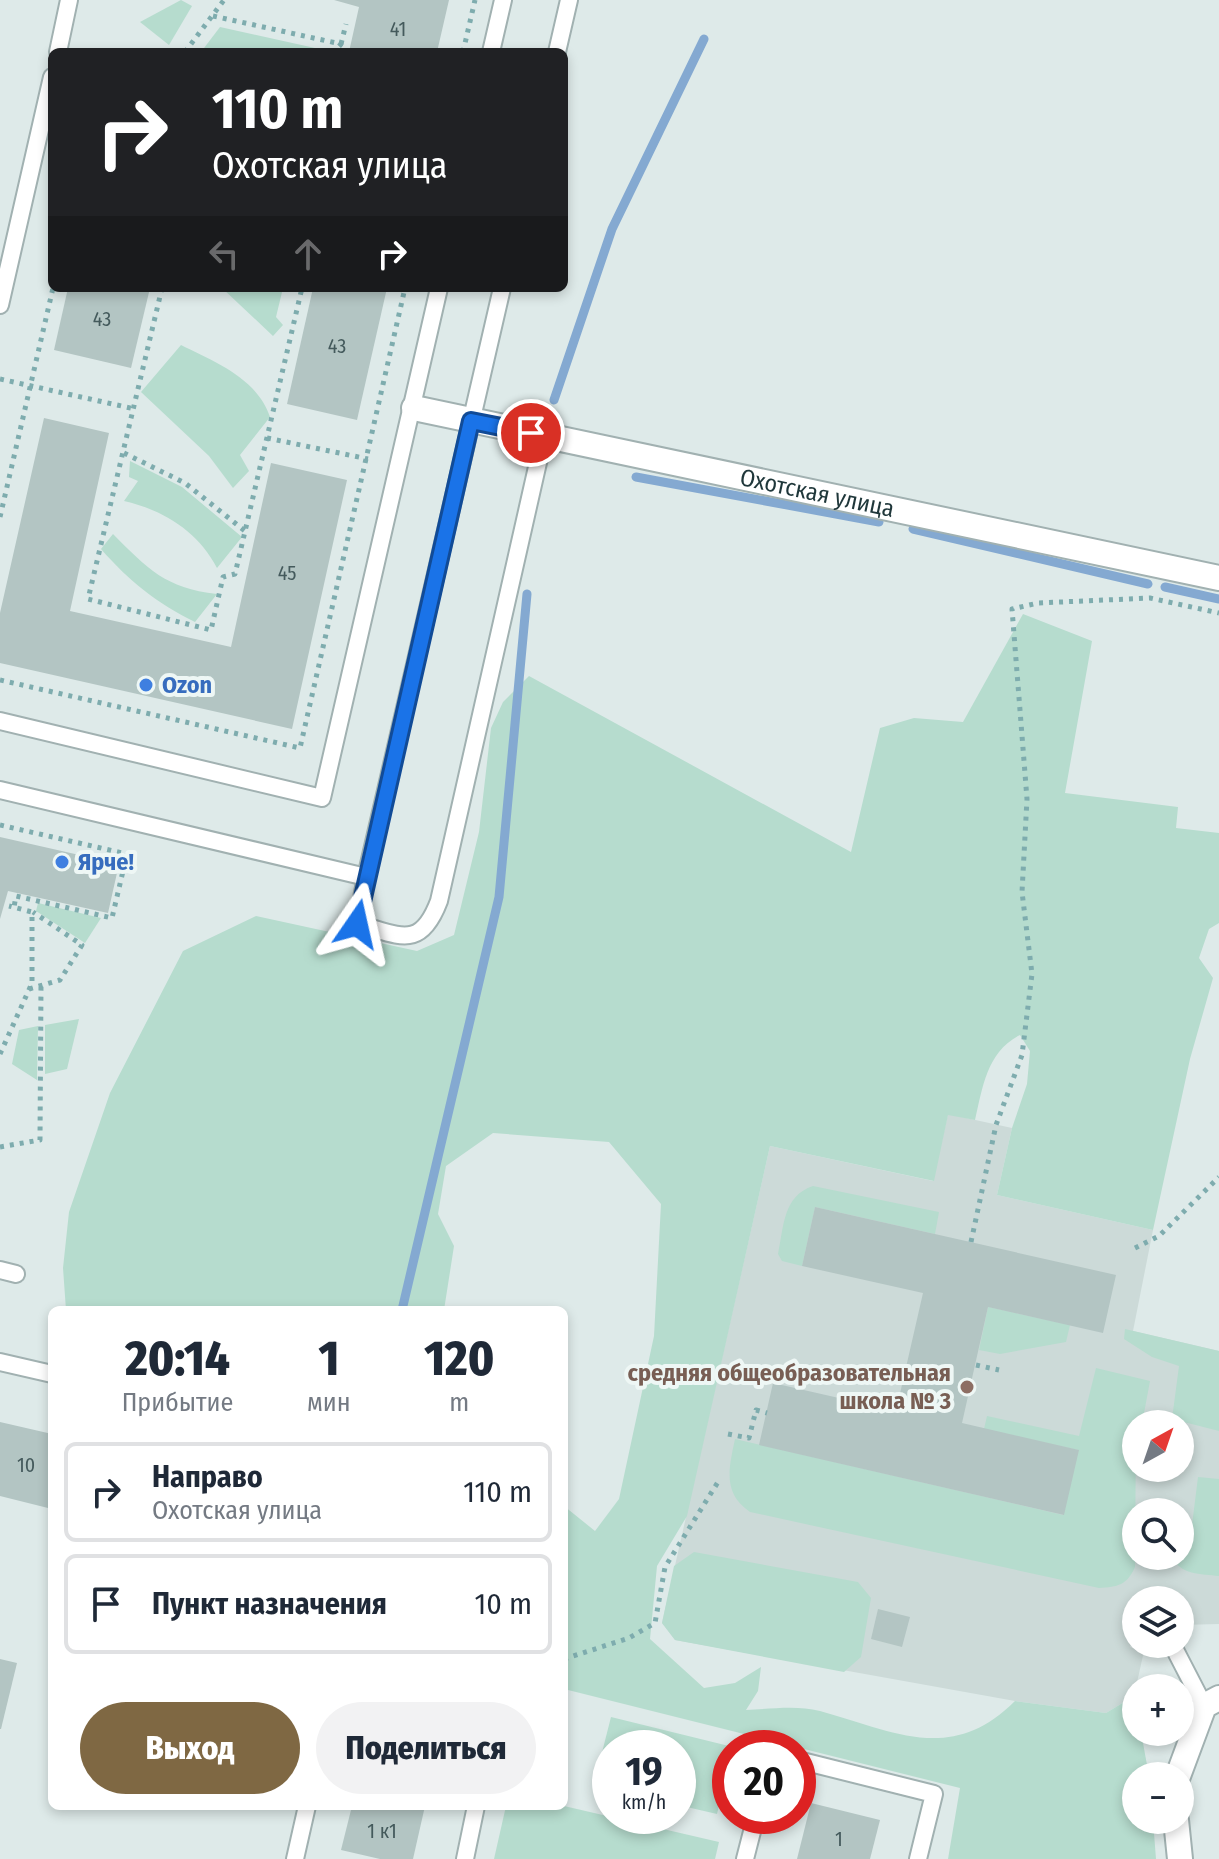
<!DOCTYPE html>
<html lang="ru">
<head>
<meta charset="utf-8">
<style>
  body { margin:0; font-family:"Fira Sans Condensed",sans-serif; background:#f2f2f3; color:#1f2937; height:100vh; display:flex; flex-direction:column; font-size:30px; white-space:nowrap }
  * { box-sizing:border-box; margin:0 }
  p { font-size:26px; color:#747a83 }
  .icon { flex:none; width:44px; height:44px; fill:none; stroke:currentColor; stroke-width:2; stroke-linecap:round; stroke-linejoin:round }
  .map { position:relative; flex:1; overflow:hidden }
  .sheet { position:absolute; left:48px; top:1306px; width:520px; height:504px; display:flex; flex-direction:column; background:#fff; border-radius:12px; box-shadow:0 4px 12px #0003 }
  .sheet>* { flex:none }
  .banner { position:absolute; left:48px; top:48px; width:520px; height:244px; border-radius:12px; box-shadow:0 4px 12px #0003; background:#202124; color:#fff; overflow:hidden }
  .needle { width:52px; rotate:40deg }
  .buttons { position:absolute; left:1122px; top:1410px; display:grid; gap:16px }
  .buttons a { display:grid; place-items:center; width:72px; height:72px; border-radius:50%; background:#fff; box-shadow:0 4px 12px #0003; font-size:40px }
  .speed { position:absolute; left:592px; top:1730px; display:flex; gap:16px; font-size:40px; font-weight:700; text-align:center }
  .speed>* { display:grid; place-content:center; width:104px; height:104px; border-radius:50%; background:#fff; box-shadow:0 4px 12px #0003; line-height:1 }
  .speed small { font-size:20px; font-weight:400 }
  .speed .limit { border:12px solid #d22; background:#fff; color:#111 }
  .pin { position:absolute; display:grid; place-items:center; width:68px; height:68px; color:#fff; margin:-34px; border:4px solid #fff; border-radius:50%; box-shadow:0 2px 8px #0007 }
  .me { position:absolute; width:88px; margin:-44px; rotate:11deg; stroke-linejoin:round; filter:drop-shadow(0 0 6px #0008) }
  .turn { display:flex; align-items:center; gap:28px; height:168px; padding:0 32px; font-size:36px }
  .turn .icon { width:104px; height:104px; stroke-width:2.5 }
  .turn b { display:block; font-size:56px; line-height:68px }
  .lanes { display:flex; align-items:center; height:76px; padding:0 32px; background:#0003; justify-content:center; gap:40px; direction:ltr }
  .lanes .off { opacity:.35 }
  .eta { display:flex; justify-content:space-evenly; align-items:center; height:136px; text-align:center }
  .eta b { font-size:48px; font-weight:800; line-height:56px }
  .action { display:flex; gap:16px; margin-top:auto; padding:16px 32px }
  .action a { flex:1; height:92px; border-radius:48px; background:#7f6843; color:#fff; font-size:32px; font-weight:800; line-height:92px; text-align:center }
  .action a+a { background:#f2f2f3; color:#1f2937 }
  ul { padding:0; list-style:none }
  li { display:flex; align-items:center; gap:24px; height:100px; margin:0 16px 12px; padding:0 16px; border:4px solid #e0e1e3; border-radius:12px }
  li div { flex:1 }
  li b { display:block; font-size:30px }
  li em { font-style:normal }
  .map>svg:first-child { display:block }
</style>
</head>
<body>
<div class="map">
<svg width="1219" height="1859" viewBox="0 0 1219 1859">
  <rect width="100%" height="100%" fill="#deeae9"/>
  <path fill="#ccdad8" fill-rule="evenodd" d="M948,1114L1012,1128L997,1195L1153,1230L1133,1331L1219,1351V1624L1180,1625V1600H1136V1630L1130,1647L1144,1651L1134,1696L1106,1713L1015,1701L675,1640L662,1623L770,1146L933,1181ZM1136,1424H1180V1468H1136ZM1136,1512H1180V1556H1136Z"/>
  <g fill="#b6dcce">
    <polygon points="181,0 192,6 169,45 140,22"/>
    <polygon points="220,27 324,50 201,52"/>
    <polygon points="222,288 283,288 276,317 283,325 273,336"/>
    <path d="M181,345C215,362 257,378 270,417L240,455L249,471L233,488L209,456L141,392Z"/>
    <path d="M130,461L182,487L242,537L217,568C198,531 163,510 124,501L138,481L129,477Z"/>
    <path d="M113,534C148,569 165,588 217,594L195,622C158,604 129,581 101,549Z"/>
    <path d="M1023,614L1092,641L1065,793L1178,807L1176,828L1219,833V923L1209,929L1199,958L1213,978L1190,1059L1153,1230L997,1195L1012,1128L1027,1084L1030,1051L1020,1035C987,1052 983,1086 975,1120L948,1115L934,1181L770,1146L687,1516L657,1566L650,1639L704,1688L735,1683L761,1667L758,1691L746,1710C771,1709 796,1705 820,1711C893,1731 951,1765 1015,1701L1106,1713L1134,1696L1136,1732H1141L1149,1776H1136V1820H1153L1156,1859H948L960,1788L564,1689V1506L595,1531L619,1499L654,1336L661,1204L609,1142L493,1133L446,1166L438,1214L454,1246L444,1310H66L63,1268L69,1212L110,1093L183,951L256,916L417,951L454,935L479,832L491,728L503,702L529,676L851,852L880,728L914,718L963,722Z"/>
    <polygon points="38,903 101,918 85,943 36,911"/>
    <polygon points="79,1019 67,1069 45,1074 45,1025"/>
    <polygon points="38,1026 37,1080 12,1064 19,1030"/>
    <path d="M813,1186L939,1212L935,1234L815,1207L802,1266L782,1261L778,1254C784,1226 783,1196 813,1186Z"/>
    <polygon points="988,1307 1070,1325 1066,1342 1000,1354 979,1350"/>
    <polygon points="1125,1329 1219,1351 1219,1431 1172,1419 1179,1366 1152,1357 1124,1339"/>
    <path d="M1096,1368L1150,1381L1142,1424H1136L1135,1567C1127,1585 1118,1587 1099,1588L750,1512C722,1493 729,1468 735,1439L1063,1515L1078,1450L984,1429L987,1416L1079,1436Z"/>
    <path d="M1198,1477L1219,1479V1576C1201,1574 1180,1575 1171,1556H1180V1544L1190,1541Z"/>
    <polygon points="694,1552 858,1582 871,1598 861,1657 844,1672 675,1640 662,1623 674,1566"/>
    <polygon points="611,1717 733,1747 717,1814 678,1805 678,1748 610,1748 610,1788 594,1784"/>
    <polygon points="506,1806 564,1806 719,1842 715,1859 494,1859"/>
  </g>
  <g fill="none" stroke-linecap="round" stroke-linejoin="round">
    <g stroke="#84a9d1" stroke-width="9">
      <polyline points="554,400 612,229 704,39"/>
      <polyline points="636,477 879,522"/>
      <polyline points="913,529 1148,584"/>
      <polyline points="1165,587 1219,599"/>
      <polyline points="402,1310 499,897 527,594"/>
    </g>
  </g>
  <g fill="#b3c5c3">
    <polygon points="334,0 449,0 437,52 349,52 359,7"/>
    <polygon points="68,288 150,288 131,368 54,350"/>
    <polygon points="313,288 387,288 357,420 287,404"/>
    <polygon points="44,418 109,433 70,611 231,647 271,463 347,480 292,729 0,663 0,613"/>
    <polygon points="0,837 119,864 108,913 8,891 0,919"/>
    <polygon points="815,1207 1116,1275 1103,1333 988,1307 962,1423 1079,1450 1064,1515 759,1445 773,1383 896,1411 923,1293 802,1266"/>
    <polygon points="0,1422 52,1434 52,1509 0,1496"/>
    <polygon points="878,1609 910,1617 902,1647 871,1639"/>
    <polygon points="0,1659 17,1663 1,1729 0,1729"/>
    <polygon points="811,1803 880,1820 870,1859 797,1859"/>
    <polygon points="352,1806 425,1806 413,1859 380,1859 341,1850"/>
  </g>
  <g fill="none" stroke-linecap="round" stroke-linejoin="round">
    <g stroke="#a1b1b1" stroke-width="20">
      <g id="lane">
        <polyline points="58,52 69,0"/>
        <polyline points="491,52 503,0"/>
        <polyline points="557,52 569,0"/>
        <polyline points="0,305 52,77"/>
        <polyline points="0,721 322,798 439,288"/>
        <polyline points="0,790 366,877 502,288"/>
        <path d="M366,877L357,924C400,935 420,951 439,901L544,436"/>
        <polyline points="0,1270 16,1274"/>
        <polyline points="0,1362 52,1374"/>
        <polyline points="1172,1644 1204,1706"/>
        <polyline points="798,1760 934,1794 918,1859"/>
        <polyline points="295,1859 307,1806"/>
        <polyline points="465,1859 476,1806"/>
        <polyline points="745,1859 756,1816"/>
      </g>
    </g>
    <g stroke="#a1b1b1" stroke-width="28">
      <g id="street">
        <path id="s1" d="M414,408L1219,578"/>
        <polyline points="1178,1776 1204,1706 1219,1698"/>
        <polyline points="1176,1820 1180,1859"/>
      </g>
    </g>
    <g stroke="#7eacae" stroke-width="5" stroke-dasharray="4 6" stroke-linecap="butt">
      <polyline points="213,16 341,44 334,52"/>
      <polyline points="341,44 346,24"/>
      <polyline points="185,52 224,0"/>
      <polyline points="463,52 475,0"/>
      <polyline points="162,288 88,599 211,630 223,577 235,574 302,288"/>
      <polyline points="0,379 135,409"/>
      <polyline points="267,438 368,459"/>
      <polyline points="124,453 185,483 245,531"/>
      <polyline points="0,517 53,288"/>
      <polyline points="0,680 300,748 405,288"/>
      <polyline points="0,825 127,854 112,918 16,896 14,907"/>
      <polyline points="29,989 60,980 82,945 33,912"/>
      <polyline points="0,1054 32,983 32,912 9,906"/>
      <polyline points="0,1147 40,1140 41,985"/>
      <polyline points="971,1242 996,1125 1022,1055 1032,974 1022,892 1027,799 1012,609 1038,603 1150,598 1219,613"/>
      <polyline points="1135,1248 1159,1236 1219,1177"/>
      <polyline points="976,1365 999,1370"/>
      <polyline points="728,1434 749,1438 756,1410 767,1413"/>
      <polyline points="564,1659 629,1638 655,1623 665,1567 718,1482"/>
    </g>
    <use href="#lane" stroke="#fff" stroke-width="16"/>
    <use href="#street" stroke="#fff" stroke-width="24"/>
  </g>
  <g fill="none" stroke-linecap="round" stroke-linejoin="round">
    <g stroke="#114b97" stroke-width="20">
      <polyline id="route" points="357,924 471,421 531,433"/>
    </g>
    <use href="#route" stroke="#1a73e8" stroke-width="14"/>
  </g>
  <g fill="#3f7fe0" stroke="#eef7f5" stroke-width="3">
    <circle cx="146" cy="685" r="8"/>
    <circle cx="62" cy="862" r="8"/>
  </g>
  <circle fill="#8d6e63" stroke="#eef7f5" stroke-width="3" cx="967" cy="1387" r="8"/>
  <g text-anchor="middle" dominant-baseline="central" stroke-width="8" stroke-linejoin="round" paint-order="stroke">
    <g font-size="20" fill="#445a5c">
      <text x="398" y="29">41</text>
      <text x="102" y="319">43</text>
      <text x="337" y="346">43</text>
      <text x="287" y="573">45</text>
      <text x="26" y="1465">10</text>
      <text x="382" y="1831">1 к1</text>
      <text x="839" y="1839">1</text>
    </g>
    <g font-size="24" fill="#1f373a" stroke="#eef7f5">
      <text stroke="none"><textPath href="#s1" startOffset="412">Охотская улица</textPath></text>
    </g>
    <g font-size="24" font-weight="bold" fill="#366cbe" stroke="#eef7f5" text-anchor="start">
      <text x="162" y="685">Ozon</text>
      <text x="78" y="862">Ярче!</text>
    </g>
    <g font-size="24" font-weight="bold" fill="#785e54" stroke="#eef7f5" text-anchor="end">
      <text x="951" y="1373">средняя общеобразовательная<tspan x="951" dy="28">школа № 3</tspan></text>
    </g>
  </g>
</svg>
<div class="buttons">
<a><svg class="needle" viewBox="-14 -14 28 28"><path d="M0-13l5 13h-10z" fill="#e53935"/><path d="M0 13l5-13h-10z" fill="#747a83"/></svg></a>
<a><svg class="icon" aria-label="search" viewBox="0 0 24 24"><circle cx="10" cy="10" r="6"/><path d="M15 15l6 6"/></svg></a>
<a><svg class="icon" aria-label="layers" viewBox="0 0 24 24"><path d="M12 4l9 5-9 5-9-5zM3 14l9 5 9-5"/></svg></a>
<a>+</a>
<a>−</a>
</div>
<div class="speed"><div>19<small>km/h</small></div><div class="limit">20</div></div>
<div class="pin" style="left:531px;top:433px;background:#d93025"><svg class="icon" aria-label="arrive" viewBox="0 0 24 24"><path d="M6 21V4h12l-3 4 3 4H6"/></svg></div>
<svg class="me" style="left:357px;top:924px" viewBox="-20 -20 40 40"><path d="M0-17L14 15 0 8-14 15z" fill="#1a73e8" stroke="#fff" stroke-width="4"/></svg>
<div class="banner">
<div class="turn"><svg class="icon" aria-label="right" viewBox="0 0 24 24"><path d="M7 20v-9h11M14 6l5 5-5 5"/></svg><div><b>110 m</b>Охотская улица</div></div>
<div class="lanes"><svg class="icon off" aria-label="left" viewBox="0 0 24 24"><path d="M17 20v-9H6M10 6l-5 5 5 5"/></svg><svg class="icon off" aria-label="ahead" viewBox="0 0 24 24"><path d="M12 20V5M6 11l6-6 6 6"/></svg><svg class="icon" aria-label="right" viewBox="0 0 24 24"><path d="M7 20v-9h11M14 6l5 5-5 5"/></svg></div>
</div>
<section class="sheet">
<div class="eta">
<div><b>20:14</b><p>Прибытие</p></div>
<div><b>1</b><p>мин</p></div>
<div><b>120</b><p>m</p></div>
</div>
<ul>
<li><svg class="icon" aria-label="right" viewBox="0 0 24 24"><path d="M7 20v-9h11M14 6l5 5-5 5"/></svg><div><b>Направо</b><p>Охотская улица</p></div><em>110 m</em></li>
<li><svg class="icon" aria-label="arrive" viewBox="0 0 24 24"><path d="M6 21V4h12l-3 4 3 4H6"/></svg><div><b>Пункт назначения</b></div><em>10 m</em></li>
</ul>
<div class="action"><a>Выход</a><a>Поделиться</a></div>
</section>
</div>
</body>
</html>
